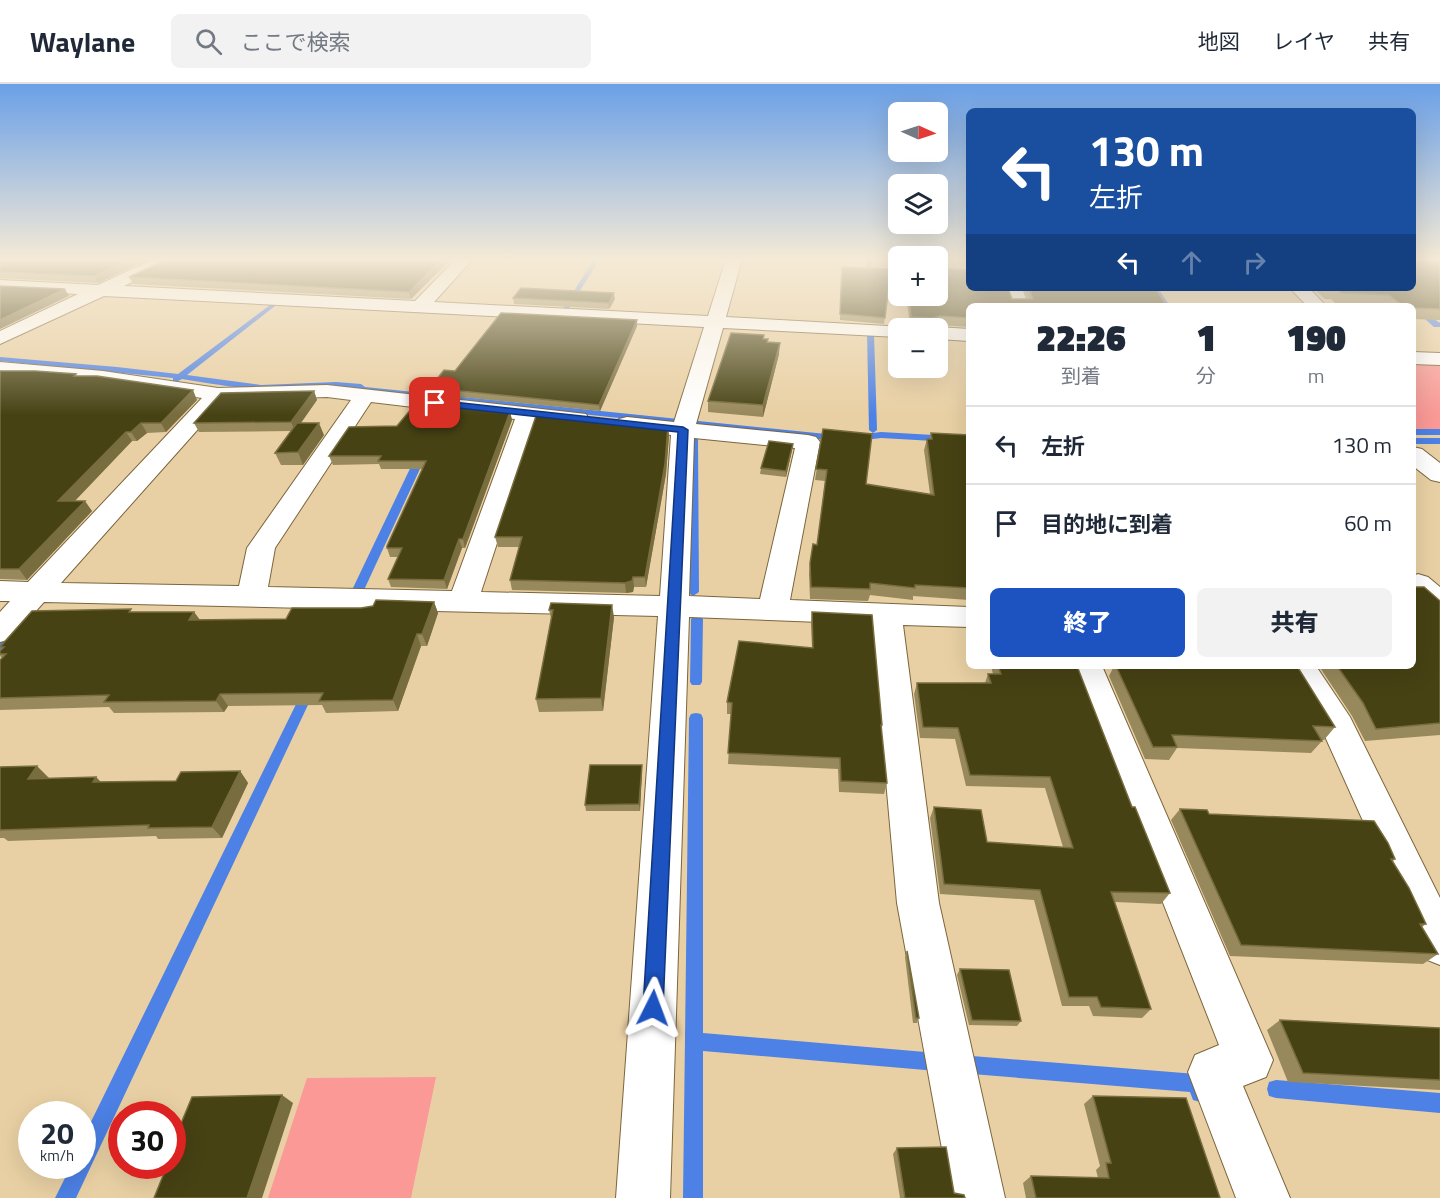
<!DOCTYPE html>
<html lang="ja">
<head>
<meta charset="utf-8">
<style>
  body { margin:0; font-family:"Titillium Web","Noto Sans JP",sans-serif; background:#f2f2f3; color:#1f2937; height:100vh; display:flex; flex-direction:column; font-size:22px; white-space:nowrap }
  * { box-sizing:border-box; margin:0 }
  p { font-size:20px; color:#747a83 }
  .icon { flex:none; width:33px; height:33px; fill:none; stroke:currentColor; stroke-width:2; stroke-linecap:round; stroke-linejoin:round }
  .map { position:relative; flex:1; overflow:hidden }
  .details { position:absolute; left:966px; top:219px; width:450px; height:366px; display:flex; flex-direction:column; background:#fff; border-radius:9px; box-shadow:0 6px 24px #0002 }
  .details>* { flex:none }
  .top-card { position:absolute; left:966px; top:24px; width:450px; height:183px; border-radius:9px; box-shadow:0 6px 24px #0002; background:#1a4fa0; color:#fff; overflow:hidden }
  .needle { width:39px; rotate:93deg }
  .buttons { position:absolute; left:888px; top:18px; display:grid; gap:12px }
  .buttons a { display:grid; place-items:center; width:60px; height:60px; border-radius:9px; background:#fff; box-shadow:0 6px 24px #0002; font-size:30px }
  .speed { position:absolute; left:18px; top:1017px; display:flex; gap:12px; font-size:30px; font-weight:700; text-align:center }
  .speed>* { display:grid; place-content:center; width:78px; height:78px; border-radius:50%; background:#fff; box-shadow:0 6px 24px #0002; line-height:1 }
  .speed small { font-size:15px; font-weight:400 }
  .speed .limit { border:9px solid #d22; background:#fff; color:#111 }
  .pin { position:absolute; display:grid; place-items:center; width:51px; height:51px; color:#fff; margin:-26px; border-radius:12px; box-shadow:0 3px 9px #0006 }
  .me { position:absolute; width:66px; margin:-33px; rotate:3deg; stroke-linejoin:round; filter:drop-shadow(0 0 4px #0008) }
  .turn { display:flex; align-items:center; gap:21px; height:126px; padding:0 24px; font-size:27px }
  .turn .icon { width:78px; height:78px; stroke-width:2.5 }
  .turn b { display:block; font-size:42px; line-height:51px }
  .lanes { display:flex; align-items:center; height:57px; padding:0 24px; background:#0003; justify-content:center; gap:30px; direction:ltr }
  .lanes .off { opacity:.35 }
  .eta { display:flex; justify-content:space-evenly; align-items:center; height:102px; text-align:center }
  .eta b { font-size:36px; font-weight:800; line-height:42px }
  .primary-button { display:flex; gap:12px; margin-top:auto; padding:12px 24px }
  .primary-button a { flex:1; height:69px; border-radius:9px; background:#1c53c0; color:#fff; font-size:24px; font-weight:800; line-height:69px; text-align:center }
  .primary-button a+a { background:#f2f2f3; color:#1f2937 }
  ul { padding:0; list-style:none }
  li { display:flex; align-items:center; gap:18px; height:78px; padding:0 24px; border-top:2px solid #e0e1e3 }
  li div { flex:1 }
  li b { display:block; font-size:22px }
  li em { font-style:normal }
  header { display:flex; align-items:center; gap:36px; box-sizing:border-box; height:84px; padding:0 30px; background:#fff; border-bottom:2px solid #e0e1e3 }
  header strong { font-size:28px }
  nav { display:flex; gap:33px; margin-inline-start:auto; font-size:21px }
  .search { width:420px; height:54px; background:#f2f2f3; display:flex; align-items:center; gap:15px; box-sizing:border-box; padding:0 21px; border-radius:9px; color:#747a83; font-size:22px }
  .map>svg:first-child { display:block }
</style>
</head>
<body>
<header>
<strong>Waylane</strong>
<div class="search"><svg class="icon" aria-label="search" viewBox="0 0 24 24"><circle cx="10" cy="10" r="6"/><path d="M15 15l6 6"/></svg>ここで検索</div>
<nav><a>地図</a><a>レイヤ</a><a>共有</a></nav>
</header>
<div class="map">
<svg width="1440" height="1114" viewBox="0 0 1440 1114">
  <rect width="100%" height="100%" fill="#e9d0a4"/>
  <g fill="#fa9996">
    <polygon points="1413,277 1440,279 1440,347 1417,347 1413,343"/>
    <polygon points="436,993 411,1114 268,1114 307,994"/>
  </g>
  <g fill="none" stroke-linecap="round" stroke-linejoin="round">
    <g fill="#4d81e5" fill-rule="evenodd">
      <polygon points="594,175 600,175 567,227 563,227 562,226"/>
      <polygon points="866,175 872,175 872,201 869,203 866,201"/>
      <polygon points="1152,204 1158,204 1170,222 1164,222"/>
      <path d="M278,215L281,217L280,218L187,291L261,301L336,298L361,300L365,303L836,351L840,354L836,357L355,306C336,296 285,307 260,305C234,304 208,299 182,295L176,298H173V294L0,277V273L117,283L178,290Z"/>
      <polygon points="1416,225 1420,225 1440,239 1440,243 1434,243 1416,227"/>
      <polygon points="867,248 874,250 877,346 873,349 869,346"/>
      <rect x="1413" y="345" width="27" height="6"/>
      <polygon points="881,348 969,353 969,359 881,354 857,357 853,354 857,351"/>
      <polygon points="694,350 698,353 699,508 693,512 687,508 690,353"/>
      <rect x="1413" y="354" width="27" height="6"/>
      <polygon points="421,369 426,372 364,506 362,509 354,509 352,506 416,372"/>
      <polygon points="697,531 703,535 702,598 700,601 692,601 690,598 691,535"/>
      <polygon points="15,542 21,546 4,566 0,567 0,555 11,543"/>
      <polygon points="309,601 314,603 315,606 76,1114 55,1114 71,1082 82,1082 82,1056 303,606 304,603"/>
      <polygon points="696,629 701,630 703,634 703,949 937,969 944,971 946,978 944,985 937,987 703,967 703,1114 683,1114 689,634 691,630"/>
      <polygon points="972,972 1196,990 1203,992 1209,1009 1207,1016 1200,1018 1193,1016 1190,1008 972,990 965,988 963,981 965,974"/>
      <polygon points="1276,996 1440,1009 1440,1029 1276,1014 1269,1012 1267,1005 1269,998"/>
    </g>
    <g stroke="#7b653c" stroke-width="2">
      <g id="minor">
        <path d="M154,175H175L173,178L124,202L415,217L456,175H473L434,218L708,232L726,175H742L726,233L905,243L906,244H898V253L723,244L696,340L808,351L816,353L820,358L790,516L969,523V543L903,541L939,819L1005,1114H951L897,819L872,540L689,533L670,1114H616L658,532L44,518L11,555L0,558V528L10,517H0V497L28,498L202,314L103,299L0,290V278L103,287L218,304L327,301L586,330L589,335L586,340L578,342L537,337L481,508L660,512L671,351L619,345L616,340L619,335L627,333L674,338L704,243L104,212L0,260V247L78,210L0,206V196L98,201ZM327,313L351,316L247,464L239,502L61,499L224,316ZM371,318L515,335L452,507L268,503L275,464ZM694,354L795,364L760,515L689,512Z"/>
        <polygon points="1004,204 1022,204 1029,222 1011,222"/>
        <polygon points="1290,204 1309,204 1326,222 1307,222"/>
        <polygon points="938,243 969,245 969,257 938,255 938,244 933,244"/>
        <polygon points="1413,268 1440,269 1440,281 1413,280"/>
        <polygon points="1413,363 1422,365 1440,379 1440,398 1431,396 1413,382"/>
        <polygon points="1418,490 1428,493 1440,503 1440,530 1429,527 1413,512 1413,492"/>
        <polygon points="1070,582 1102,582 1273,976 1266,993 1243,1002 1290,1114 1236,1114 1188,988 1195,971 1219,961"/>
        <polygon points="1283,582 1316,582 1350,633 1440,814 1440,881 1425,875 1323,648"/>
      </g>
    </g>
    <use href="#minor" fill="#fff" fill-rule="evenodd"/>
  </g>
  <g fill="#98895c">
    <polygon points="0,175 149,175 98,199 0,194"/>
    <polygon points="451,175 411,215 133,200 129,193"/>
    <polygon points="1440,175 1440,236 1413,235 1413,222 1384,222 1335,219 1331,215 1325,215 1313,204 1413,204"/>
    <polygon points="891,185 884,240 840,236 841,188"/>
    <polygon points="1024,204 1155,204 969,222 969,243 938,241 931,243 910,242 906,212 938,212 1012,215 1028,215"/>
    <polygon points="513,214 615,215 609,225 514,220"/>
    <polygon points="637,242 600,327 432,310 430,304 455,287"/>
    <polygon points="764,251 764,255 779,270 763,333 708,328 708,317"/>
    <polygon points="0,287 78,292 197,316 166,348 147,349 137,357 132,357 75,417 92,427 27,496 0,495"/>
    <polygon points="314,307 317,316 301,339 324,351 303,381 281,381 275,369 291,347 199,348 194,339"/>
    <polygon points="510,328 512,336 465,464 462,464 447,505 391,503 388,495 398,473 390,473 387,464 423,385 381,385 379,380 333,381 329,372 397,342"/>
    <polygon points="668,342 669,352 666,390 646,503 634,503 633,508 626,509 512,506 510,496 519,463 498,463 495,453"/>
    <polygon points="823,345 866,400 930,410 924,366 927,355 930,355 931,349 969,351 969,516 913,512 913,516 870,511 868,517 810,515 809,490 810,479 817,461 825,397 815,396"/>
    <polygon points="793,360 792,366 786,393 760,390 761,384"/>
    <polygon points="1438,516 1440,517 1440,651 1365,657 1352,632 1319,582 1413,582"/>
    <polygon points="434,518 438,529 427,562 421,562 398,627 326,629 322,621 228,622 224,628 114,629 109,623 0,626 0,576 2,574 0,572 0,567 2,565 0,563 133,528 194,528 200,536 286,535 361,524"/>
    <polygon points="549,526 614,533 603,627 539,628 536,615 551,534"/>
    <polygon points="812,528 882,641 881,647 887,699 884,710 839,708 838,685 728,680 731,630 727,630 727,618 812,564 811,540"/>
    <polygon points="991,582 1077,582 1132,723 1170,809 1161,820 1115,818 1151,925 1142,934 1093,932 1089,922 1062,922 1034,816 940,810 930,734 934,723 987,758 1063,763 1045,704 966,702 955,655 920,654 914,610 917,599 985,599 988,590 993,590"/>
    <polygon points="1114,582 1297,582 1335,643 1324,656 1321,656 1322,657 1311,669 1177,664 1169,676 1145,675 1109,592"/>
    <polygon points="0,683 48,694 96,693 101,698 176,697 240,687 248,699 222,754 158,755 156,752 8,757 4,754 0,754"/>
    <polygon points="642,687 640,727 586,727 585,721"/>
    <polygon points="1180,725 1209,730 1395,775 1393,777 1426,840 1422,843 1438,870 1423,880 1230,872 1171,736"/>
    <polygon points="907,867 919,934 917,939 913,939 905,873"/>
    <polygon points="960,885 1021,937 1017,942 969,941 957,891"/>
    <polygon points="1280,936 1440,944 1440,1006 1288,998 1267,946"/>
    <polygon points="1093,1012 1220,1114 1026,1114 1023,1099 1031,1092 1098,1094 1096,1086 1100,1082 1084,1020"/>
    <polygon points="897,1064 954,1109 965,1114 900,1114 893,1070"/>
  </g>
  <g fill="#786d3f">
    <polygon points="131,175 149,175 98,199 94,192"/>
    <polygon points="442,175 451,175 411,215 409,208"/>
    <polygon points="65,205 69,212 0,245 0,236"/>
    <polygon points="614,209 615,215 609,225 609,219"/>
    <polygon points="940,232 938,241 931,243 933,234"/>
    <polygon points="637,236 637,242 600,327 599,321"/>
    <polygon points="780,259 779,270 763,333 763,321"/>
    <polygon points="193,306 197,316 166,348 161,339"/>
    <polygon points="314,307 317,316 295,347 291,338"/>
    <polygon points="510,328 512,336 465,464 463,455"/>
    <polygon points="141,339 147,349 137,357 131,348"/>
    <polygon points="319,339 324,351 303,381 298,368"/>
    <polygon points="668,342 669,352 666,390 646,503 645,493"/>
    <polygon points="126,348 132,357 65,427 58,417"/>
    <polygon points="793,360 792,366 786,393 786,387"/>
    <polygon points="85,417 92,427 27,496 19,485"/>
    <polygon points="459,455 462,464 447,505 444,496"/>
    <polygon points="633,493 634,503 633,508 626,509 625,499"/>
    <polygon points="434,518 438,529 427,562 422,550"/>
    <polygon points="612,521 614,533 603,627 601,614"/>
    <polygon points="194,528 202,539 189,536"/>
    <polygon points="417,550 421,562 398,627 393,616"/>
    <polygon points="220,610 228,622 224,628 216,617"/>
    <polygon points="642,681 642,687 640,727 639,720"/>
    <polygon points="37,682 49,694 28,695"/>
    <polygon points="240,687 248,699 222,754 212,743"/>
    <polygon points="96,693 107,705 93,698"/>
    <polygon points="282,1011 293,1019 262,1114 247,1114"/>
  </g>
  <g fill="#474214" stroke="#786d3f" stroke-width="1.5">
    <polygon points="0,175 131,175 94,192 0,188"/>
    <polygon points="168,175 442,175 409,208 129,193"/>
    <polygon points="1413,175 1440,175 1440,225 1413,224 1413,222 1403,222 1389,211 1341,209 1337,204 1331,204 1413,204"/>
    <polygon points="842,183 891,185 885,234 840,230"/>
    <polygon points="938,184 969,186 969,204 1008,204 1012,215 1033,215 1029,204 1155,204 1167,222 969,222 969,234 940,232 933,234 911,233 909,212 938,212"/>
    <polygon points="0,202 65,205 0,236"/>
    <polygon points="521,204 614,209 609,219 513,214"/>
    <polygon points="501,229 637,236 599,321 430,304 444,286 455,287"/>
    <polygon points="731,249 764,251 763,255 768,255 767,258 780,259 763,321 708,317"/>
    <polygon points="0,287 35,287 76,290 74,292 97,292 193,306 161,339 141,339 131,348 126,348 58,417 85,417 19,485 0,485"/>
    <polygon points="314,307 291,338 194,339 221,309"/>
    <polygon points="417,318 510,328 463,455 459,455 444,496 388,495 402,464 387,464 387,462 426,377 378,377 381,372 329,372 349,343 397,342"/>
    <polygon points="537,329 668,342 665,380 645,493 633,493 632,497 625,499 510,496 522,453 495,453"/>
    <polygon points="297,339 319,339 298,368 275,369"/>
    <polygon points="823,345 872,350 866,400 934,411 927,355 932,355 931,349 969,351 969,504 915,501 915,504 870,499 870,505 811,503 810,479 813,460 817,461 827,386 816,385"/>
    <polygon points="769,357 793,360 786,387 761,384"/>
    <polygon points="1413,503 1424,503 1440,517 1440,639 1376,645 1363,619 1337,582 1413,582"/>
    <polygon points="376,516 434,518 422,550 417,550 393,616 319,617 323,609 220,610 216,617 104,618 109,611 0,614 0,576 6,570 0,570 0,567 4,563 0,563 32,527 131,525 129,528 194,528 189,536 286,535 292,524 361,524 373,522"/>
    <polygon points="551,519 612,521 601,614 536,615 553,526 549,526"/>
    <polygon points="812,528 872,531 882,641 881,641 887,699 841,697 840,674 728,669 732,619 727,618 739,557 813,564"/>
    <polygon points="998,582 1077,582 1132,723 1135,723 1170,809 1111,808 1151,925 1101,923 1097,913 1069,913 1040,806 944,800 934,723 981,726 987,758 1073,764 1050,693 970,691 958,644 923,643 917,599 991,599 988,590 1001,590"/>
    <polygon points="1116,582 1297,582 1335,643 1313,642 1322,657 1172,651 1177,663 1153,663"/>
    <polygon points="590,681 642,681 639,720 585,721"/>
    <polygon points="37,682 28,695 96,693 93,698 176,697 181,688 240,687 212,743 148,744 149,741 0,746 0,683"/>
    <polygon points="1180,725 1207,726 1209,730 1374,737 1388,759 1395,775 1391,775 1409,804 1426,840 1420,840 1438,870 1241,861"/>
    <polygon points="907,867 919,934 916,934"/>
    <polygon points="960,885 1009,886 1021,937 972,936"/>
    <polygon points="1280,936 1440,944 1440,996 1303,989"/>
    <polygon points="282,1011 247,1114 154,1114 167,1082 172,1082 172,1042 180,1042 192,1013"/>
    <polygon points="1093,1012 1186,1014 1220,1114 1036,1114 1031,1092 1109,1094 1106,1079 1111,1079"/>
    <polygon points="946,1063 954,1109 964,1111 965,1114 905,1114 897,1064"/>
  </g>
  <linearGradient id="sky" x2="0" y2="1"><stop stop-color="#6aa0e7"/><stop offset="0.53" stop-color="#f5ead6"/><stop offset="1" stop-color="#f5ead6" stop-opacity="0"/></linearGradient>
  <rect width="1440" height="331" fill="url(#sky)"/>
  <polygon fill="#1c53c0" stroke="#12367d" stroke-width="1.5" points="435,316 683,343 688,346 663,924 660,932 653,934 646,932 643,924 678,348 431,321 430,319"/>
</svg>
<div class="buttons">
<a><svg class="needle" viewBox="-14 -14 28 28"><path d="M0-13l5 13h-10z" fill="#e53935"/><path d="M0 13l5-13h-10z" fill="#747a83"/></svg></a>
<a><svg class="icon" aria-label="layers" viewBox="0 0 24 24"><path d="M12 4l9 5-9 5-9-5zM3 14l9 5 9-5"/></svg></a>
<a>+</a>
<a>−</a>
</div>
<div class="speed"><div>20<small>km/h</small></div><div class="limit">30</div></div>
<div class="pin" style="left:435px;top:319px;background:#d93025"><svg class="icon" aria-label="arrive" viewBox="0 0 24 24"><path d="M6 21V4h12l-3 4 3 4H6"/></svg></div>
<svg class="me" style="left:653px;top:924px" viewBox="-20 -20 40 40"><path d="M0-17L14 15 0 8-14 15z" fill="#1c53c0" stroke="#fff" stroke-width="4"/></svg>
<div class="top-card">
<div class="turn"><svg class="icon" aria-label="left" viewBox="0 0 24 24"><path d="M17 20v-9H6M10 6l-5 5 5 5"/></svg><div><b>130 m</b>左折</div></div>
<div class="lanes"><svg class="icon" aria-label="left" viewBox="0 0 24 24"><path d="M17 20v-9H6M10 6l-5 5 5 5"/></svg><svg class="icon off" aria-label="ahead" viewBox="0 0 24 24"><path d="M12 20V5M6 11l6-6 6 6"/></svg><svg class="icon off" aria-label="right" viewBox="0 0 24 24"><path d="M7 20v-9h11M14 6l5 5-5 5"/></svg></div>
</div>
<section class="details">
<div class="eta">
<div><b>22:26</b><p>到着</p></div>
<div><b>1</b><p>分</p></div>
<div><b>190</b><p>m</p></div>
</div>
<ul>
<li><svg class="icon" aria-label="left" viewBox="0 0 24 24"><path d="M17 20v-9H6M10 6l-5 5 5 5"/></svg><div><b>左折</b></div><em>130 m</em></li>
<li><svg class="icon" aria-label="arrive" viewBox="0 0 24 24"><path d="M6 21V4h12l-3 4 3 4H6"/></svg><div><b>目的地に到着</b></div><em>60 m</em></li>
</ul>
<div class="primary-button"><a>終了</a><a>共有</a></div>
</section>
</div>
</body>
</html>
